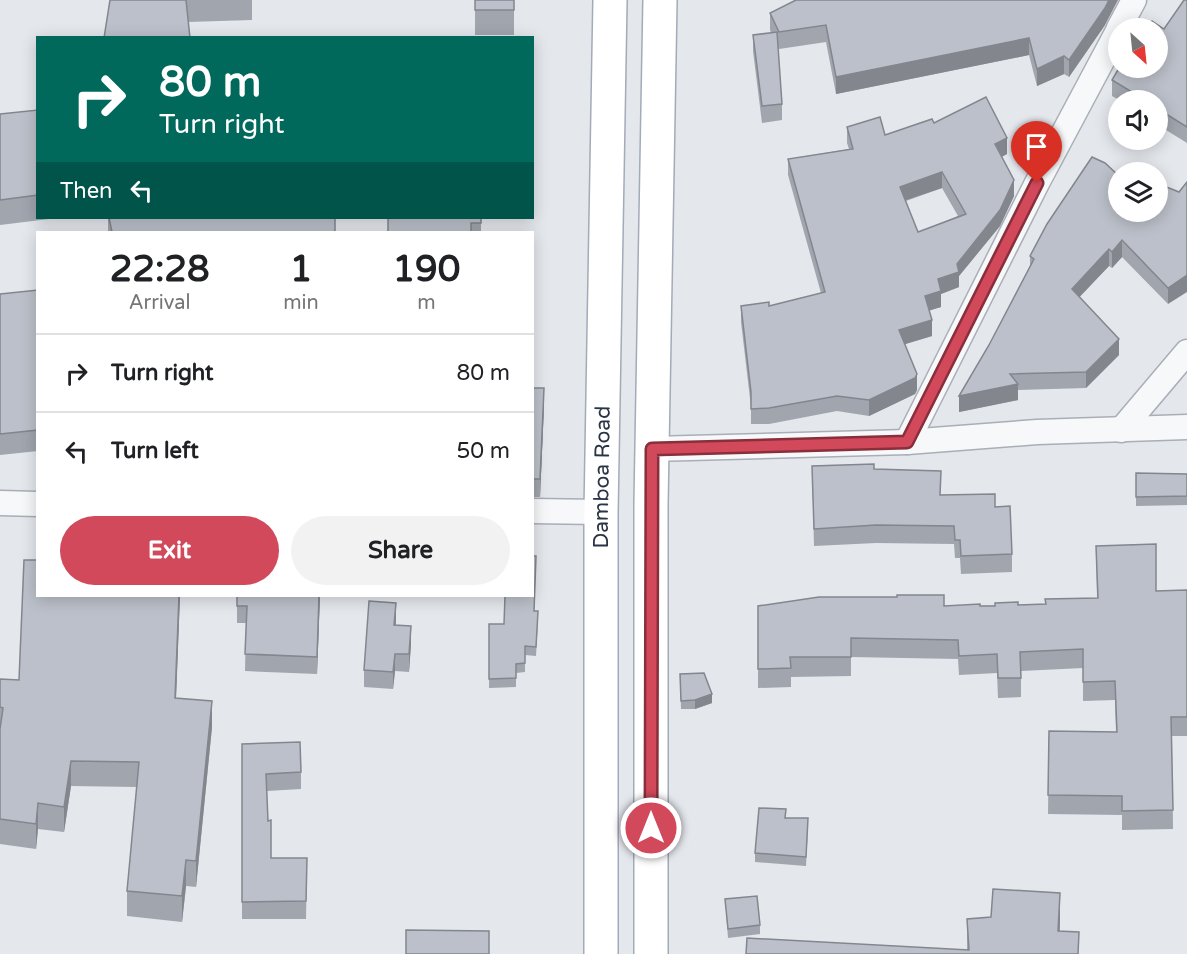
<!DOCTYPE html>
<html lang="en">
<head>
<meta charset="utf-8">
<style>
  body { margin:0; font-family:"Varela Round",sans-serif; background:#f2f2f2; color:#202124; height:100vh; display:flex; flex-direction:column; font-size:22px; white-space:nowrap }
  * { box-sizing:border-box; margin:0 }
  p { font-size:20px; color:#757577 }
  .icon { flex:none; width:33px; height:33px; fill:none; stroke:currentColor; stroke-width:2; stroke-linecap:round; stroke-linejoin:round }
  .map { position:relative; flex:1; overflow:hidden }
  .sheet { position:absolute; left:36px; top:231px; width:498px; height:366px; display:flex; flex-direction:column; background:#fff; border-radius:0px; box-shadow:0 3px 15px #0003 }
  .sheet>* { flex:none }
  .guide { position:absolute; left:36px; top:36px; width:498px; height:183px; border-radius:0px; box-shadow:0 3px 15px #0003; background:#00695c; color:#fff; overflow:hidden }
  .needle { width:39px; rotate:153deg }
  .fabs { position:absolute; left:1108px; top:18px; display:grid; gap:12px }
  .fabs a { display:grid; place-items:center; width:60px; height:60px; border-radius:50%; background:#fff; box-shadow:0 3px 15px #0003; font-size:30px }
  .pin { position:absolute; display:grid; place-items:center; width:51px; height:51px; color:#fff; margin:-62px -26px; border-radius:50% 50% 50% 0; rotate:-45deg; box-shadow:0 0 6px #0007 }
  .pin .icon { rotate:45deg }
  .me { position:absolute; width:66px; margin:-33px; rotate:0deg; stroke-linejoin:round; filter:drop-shadow(0 0 4px #0008) }
  .turn { display:flex; align-items:center; gap:21px; height:126px; padding:0 24px; font-size:27px }
  .turn .icon { width:78px; height:78px; stroke-width:2.5 }
  .turn b { display:block; font-size:42px; line-height:51px }
  .then { display:flex; align-items:center; height:57px; padding:0 24px; background:#0003; gap:12px; font-size:22px }
  .eta { display:flex; justify-content:space-evenly; align-items:center; height:102px; text-align:center }
  .eta b { font-size:36px; font-weight:700; line-height:42px }
  .action { display:flex; gap:12px; margin-top:auto; padding:12px 24px }
  .action a { flex:1; height:69px; border-radius:36px; background:#d1495b; color:#fff; font-size:24px; font-weight:700; line-height:69px; text-align:center }
  .action a+a { background:#f2f2f2; color:#202124 }
  ul { padding:0; list-style:none }
  li { display:flex; align-items:center; gap:18px; height:78px; padding:0 24px; border-top:2px solid #e0e0e0 }
  li div { flex:1 }
  li b { display:block; font-size:22px }
  li em { font-style:normal }
  .map>svg:first-child { display:block }
</style>
</head>
<body>
<div class="map">
<svg width="1187" height="954" viewBox="0 0 1187 954">
  <rect width="100%" height="100%" fill="#e4e7ec"/>
  <g fill="none" stroke-linecap="round" stroke-linejoin="round">
    <g stroke="#a9aeb7" stroke-width="27">
      <g id="street">
        <polyline points="1119,28 1134,0"/>
        <polyline points="1121,430 1187,352"/>
        <polyline points="907,442 1037,183 1119,29"/>
        <polyline points="652,449 907,442 1037,432 1187,427"/>
        <polyline points="0,503 38,504"/>
        <polyline points="532,511 601,512"/>
      </g>
    </g>
    <g stroke="#a3abb8" stroke-width="36">
      <g id="primary">
        <path id="s1" d="M601,954V512L610,0"/>
        <polyline points="651,954 651,504 660,0"/>
      </g>
    </g>
    <use href="#street" stroke="#f7f8fa" stroke-width="24"/>
    <use href="#primary" stroke="#fff" stroke-width="33"/>
  </g>
  <g fill="#a1a5ae" fill-rule="evenodd">
    <polygon points="110,0 252,0 252,20 188,22"/>
    <rect x="475" y="0" width="39" height="35"/>
    <polygon points="1187,0 1187,143 1158,125 1158,100 1119,100 1112,96 1112,80 1148,28 1164,29"/>
    <polygon points="770,13 1105,25 1069,77 1064,74 1037,86 1029,55 836,94 826,42 779,49 778,46 782,104 782,120 762,123 753,51 753,35 771,33 770,30"/>
    <polygon points="38,110 38,218 49,218 49,219 0,225 0,114"/>
    <path d="M934,123L1007,154L1002,157L1014,196L1000,226L959,276V287L941,294V307L929,310L932,336L905,344L917,390L915,394L869,416L837,411L769,424H751V407L741,322V306H769L821,293L788,175V159L849,149L847,143V127L885,135ZM942,188L958,216L918,232L906,201Z"/>
    <polygon points="1179,192 1168,304 1122,257 1112,268 1109,266 1079,297 1119,355 1086,388 1018,390 1018,400 959,412 1030,266 1030,256 1158,212"/>
    <rect x="108" y="218" width="227" height="14"/>
    <polygon points="481,218 481,232 388,232"/>
    <polygon points="38,290 38,451 0,455 0,294"/>
    <polygon points="532,388 544,406 540,497 532,497"/>
    <polygon points="812,466 874,469 941,495 995,507 1012,554 1012,572 961,574 960,558 955,558 954,544 876,543 814,546"/>
    <polygon points="1136,473 1187,474 1187,505 1136,506"/>
    <polygon points="1096,546 1156,591 1187,590 1187,736 1172,736 1173,829 1122,830 1122,815 1048,814 1049,731 1116,732 1115,700 1083,701 1083,668 1021,671 1021,697 998,698 997,673 959,675 958,659 851,657 851,676 791,677 791,687 758,688 758,606 980,606 1046,604 1097,598"/>
    <polygon points="536,565 534,611 538,620 536,656 525,655 525,672 516,673 516,687 489,688 489,624 504,624"/>
    <polygon points="38,596 180,596 176,699 212,727 196,887 186,886 182,922 127,916 127,891 137,787 71,786 64,832 38,829 36,849 0,844 0,679 19,680"/>
    <polygon points="237,596 320,596 317,674 245,671 246,623 237,623"/>
    <polygon points="396,621 396,625 411,644 409,672 395,671 393,689 364,687 364,670"/>
    <polygon points="680,674 712,703 695,709 681,709"/>
    <polygon points="242,744 301,772 301,789 267,791 268,821 271,858 307,858 306,919 242,919"/>
    <polygon points="786,818 808,827 806,866 755,862 755,853"/>
    <polygon points="725,899 760,925 760,934 728,938"/>
    <polygon points="967,919 1060,922 1060,931 1079,954 967,950"/>
  </g>
  <g fill="#83868d">
    <polygon points="1109,0 1118,0 1105,25 1069,77 1069,60"/>
    <polygon points="1029,38 1029,55 836,94 836,77"/>
    <polygon points="1064,56 1064,74 1037,86 1037,69"/>
    <polygon points="1007,138 1007,154 995,160 995,144"/>
    <polygon points="942,172 942,188 900,202 900,187"/>
    <polygon points="1014,180 1014,196 1000,226 959,276 959,287 941,294 941,307 925,312 925,296 938,279 957,264"/>
    <polygon points="1122,240 1122,257 1112,268 1112,252"/>
    <polygon points="1109,249 1109,266 1072,305 1072,289"/>
    <polygon points="1187,275 1187,292 1168,304 1168,288"/>
    <polygon points="932,320 932,336 899,346 899,330"/>
    <polygon points="1119,339 1119,355 1086,388 1086,372"/>
    <polygon points="917,374 917,390 915,394 869,416 869,400"/>
    <polygon points="1018,384 1018,400 959,412 959,396"/>
    <polygon points="544,388 544,406 540,497 540,479"/>
    <polygon points="179,596 180,596 175,724 175,698"/>
    <polygon points="319,596 320,596 317,674 317,657"/>
    <polygon points="396,603 396,621 394,643 394,625"/>
    <polygon points="411,626 411,644 409,672 409,654"/>
    <polygon points="395,654 395,671 393,689 393,672"/>
    <polygon points="712,694 712,703 695,709 695,700"/>
    <polygon points="212,701 212,727 196,887 196,861"/>
    <polygon points="71,761 71,786 64,832 64,807"/>
    <polygon points="38,803 38,829 36,849 36,824"/>
    <polygon points="186,860 186,886 182,922 182,896"/>
    <polygon points="1060,893 1060,922 1058,954 1058,931"/>
  </g>
  <g fill="#bbc0ca" stroke="#83868d" stroke-width="1.5" fill-rule="evenodd">
    <polygon points="110,0 186,0 190,38 104,38"/>
    <rect x="475" y="0" width="39" height="10"/>
    <polygon points="796,0 1109,0 1105,8 1069,60 1064,56 1037,69 1029,38 836,77 826,25 779,32 770,13"/>
    <polygon points="1184,0 1187,0 1187,127 1158,109 1158,100 1145,100 1112,80 1119,68 1158,68 1158,28 1143,28 1145,26 1148,28 1152,21 1164,29"/>
    <polygon points="777,32 782,104 762,106 753,35"/>
    <path d="M986,97L1007,138L995,144L1014,180L1000,210L957,264L959,272L938,279L941,291L925,296L932,320L899,330L917,374L915,378L869,400L837,396L769,408L751,409V392L741,306L769,302V306L825,292L788,159L853,149L847,127L880,117L885,135L932,119L934,123ZM942,172L966,214L918,232L900,187Z"/>
    <polygon points="38,110 38,195 0,200 0,114"/>
    <polygon points="1092,157 1105,163 1119,176 1119,212 1158,212 1158,195 1164,186 1179,192 1187,182 1187,275 1168,288 1122,240 1112,252 1109,249 1072,289 1119,339 1086,372 1010,374 1018,384 959,396 989,345 1034,259 1030,256 1047,224"/>
    <polygon points="109,218 335,218 335,232 112,232"/>
    <polygon points="388,218 481,218 481,223 471,223 471,232 388,232"/>
    <polygon points="38,290 38,430 0,434 0,294"/>
    <polygon points="532,388 544,388 540,479 532,479"/>
    <polygon points="874,464 874,469 941,471 940,495 995,494 995,507 1010,506 1012,554 961,556 960,540 955,540 954,526 876,525 814,529 812,466"/>
    <polygon points="1136,473 1187,474 1187,496 1136,497"/>
    <polygon points="1156,544 1156,591 1187,590 1187,717 1171,717 1173,810 1122,811 1122,796 1048,795 1049,731 1117,732 1115,681 1083,682 1083,649 1020,652 1021,678 998,678 997,654 959,656 958,640 851,638 851,657 790,657 791,668 758,669 758,606 819,597 897,597 897,595 944,595 944,606 980,604 980,606 995,606 995,603 1018,602 1018,605 1046,604 1045,599 1098,598 1096,546"/>
    <polygon points="532,556 536,556 534,611 538,611 536,647 525,646 525,663 516,664 516,678 489,679 489,624 504,624 505,596 532,596"/>
    <polygon points="24,560 38,560 38,596 179,596 175,698 212,701 196,861 186,860 182,896 127,891 139,762 71,761 64,807 38,803 36,824 0,819 0,729 3,708 0,707 0,679 19,680"/>
    <polygon points="237,596 319,596 317,657 245,654 247,606 237,606"/>
    <polygon points="369,601 396,603 394,625 411,626 409,654 395,654 393,672 364,670"/>
    <polygon points="704,673 712,694 695,700 681,701 680,674"/>
    <polygon points="300,742 301,772 266,774 268,821 271,820 271,858 307,858 306,901 242,902 242,744"/>
    <polygon points="759,808 786,809 785,818 808,818 806,857 755,853"/>
    <polygon points="993,889 1060,893 1058,931 1079,932 1078,954 746,954 747,938 969,950 967,919 991,917"/>
    <polygon points="757,896 760,925 728,929 725,899"/>
    <polygon points="406,930 489,931 489,954 406,954"/>
  </g>
  <g fill="none" stroke-linecap="round" stroke-linejoin="round">
    <g stroke="#882f3b" stroke-width="15">
      <polyline id="route" points="651,828 652,449 907,442 1037,183"/>
    </g>
    <use href="#route" stroke="#d1495b" stroke-width="10"/>
  </g>
  <g text-anchor="middle" dominant-baseline="central" stroke-width="5" stroke-linejoin="round" paint-order="stroke">
    <g font-size="21" fill="#2b3445" stroke="#f4f6f9">
      <text stroke="none"><textPath href="#s1" startOffset="477">Damboa Road</textPath></text>
    </g>
  </g>
</svg>
<div class="fabs">
<a><svg class="needle" viewBox="-14 -14 28 28"><path d="M0-13l5 13h-10z" fill="#e53935"/><path d="M0 13l5-13h-10z" fill="#757577"/></svg></a>
<a><svg class="icon" aria-label="sound" viewBox="0 0 24 24"><path d="M4 9h4l5-4v14l-5-4H4zM17 9q2 3 0 6"/></svg></a>
<a><svg class="icon" aria-label="layers" viewBox="0 0 24 24"><path d="M12 4l9 5-9 5-9-5zM3 14l9 5 9-5"/></svg></a>
</div>
<div class="pin" style="left:1037px;top:183px;background:#d93025"><svg class="icon" aria-label="arrive" viewBox="0 0 24 24"><path d="M6 21V4h12l-3 4 3 4H6"/></svg></div>
<svg class="me" style="left:651px;top:828px" viewBox="-20 -20 40 40"><circle r="17" fill="#d1495b" stroke="#fff" stroke-width="3"/><path d="M0-11L8 9 0 5-8 9z" fill="#fff"/></svg>
<div class="guide">
<div class="turn"><svg class="icon" aria-label="right" viewBox="0 0 24 24"><path d="M7 20v-9h11M14 6l5 5-5 5"/></svg><div><b>80 m</b>Turn right</div></div>
<div class="then">Then<svg class="icon" aria-label="left" viewBox="0 0 24 24"><path d="M17 20v-9H6M10 6l-5 5 5 5"/></svg></div>
</div>
<section class="sheet">
<div class="eta">
<div><b>22:28</b><p>Arrival</p></div>
<div><b>1</b><p>min</p></div>
<div><b>190</b><p>m</p></div>
</div>
<ul>
<li><svg class="icon" aria-label="right" viewBox="0 0 24 24"><path d="M7 20v-9h11M14 6l5 5-5 5"/></svg><div><b>Turn right</b></div><em>80 m</em></li>
<li><svg class="icon" aria-label="left" viewBox="0 0 24 24"><path d="M17 20v-9H6M10 6l-5 5 5 5"/></svg><div><b>Turn left</b></div><em>50 m</em></li>
</ul>
<div class="action"><a>Exit</a><a>Share</a></div>
</section>
</div>
</body>
</html>
